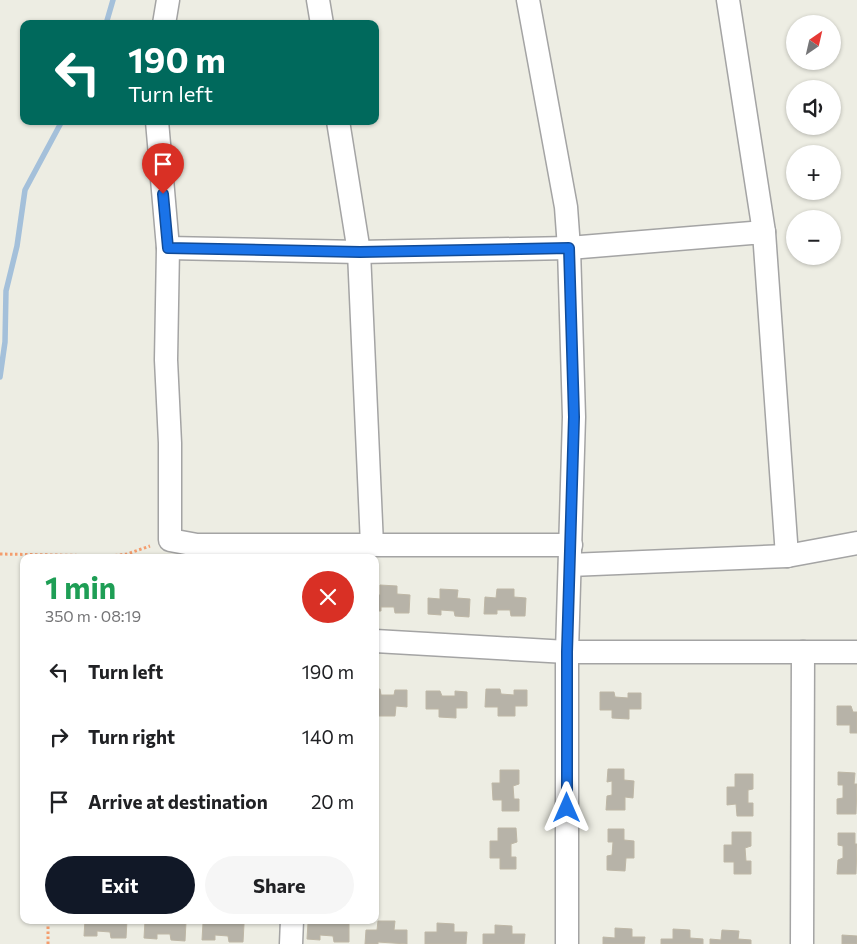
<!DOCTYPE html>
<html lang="en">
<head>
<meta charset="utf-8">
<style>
  body { margin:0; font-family:Commissioner,sans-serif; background:#f6f6f6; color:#202124; height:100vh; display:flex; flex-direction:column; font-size:19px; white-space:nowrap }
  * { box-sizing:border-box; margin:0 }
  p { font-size:16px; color:#757577 }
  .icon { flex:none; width:28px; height:28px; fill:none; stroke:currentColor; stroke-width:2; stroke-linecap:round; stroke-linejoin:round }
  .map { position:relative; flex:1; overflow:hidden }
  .sheet { position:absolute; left:20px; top:554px; width:359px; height:370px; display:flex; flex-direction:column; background:#fff; border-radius:10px; box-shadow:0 1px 4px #0004 }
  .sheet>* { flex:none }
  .guide { position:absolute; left:20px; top:20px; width:359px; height:105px; border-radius:10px; box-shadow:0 1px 4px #0004; background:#00695c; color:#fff; overflow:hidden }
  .needle { width:32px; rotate:34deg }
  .tools { position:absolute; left:786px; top:15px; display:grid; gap:10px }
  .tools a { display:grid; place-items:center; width:55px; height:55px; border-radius:50%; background:#fff; box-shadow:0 1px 4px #0004; font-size:25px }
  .pin { position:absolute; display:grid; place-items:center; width:42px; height:42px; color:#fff; margin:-51px -21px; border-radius:50% 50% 50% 0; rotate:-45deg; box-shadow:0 0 5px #0007 }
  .pin .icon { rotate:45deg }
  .me { position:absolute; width:55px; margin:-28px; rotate:0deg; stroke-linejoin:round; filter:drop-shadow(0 0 4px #0008) }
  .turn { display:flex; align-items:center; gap:18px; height:105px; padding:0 25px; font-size:22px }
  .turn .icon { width:65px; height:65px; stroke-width:2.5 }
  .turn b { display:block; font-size:35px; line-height:42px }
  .round { display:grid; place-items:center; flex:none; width:52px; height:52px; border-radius:26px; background:#f6f6f6 }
  .headline { display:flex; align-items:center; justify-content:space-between; height:85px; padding:0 25px }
  h1 { font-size:30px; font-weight:700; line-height:38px; color:#1e9e55 }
  .cta { display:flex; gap:10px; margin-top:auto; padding:10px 25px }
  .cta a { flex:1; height:58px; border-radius:30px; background:#111827; color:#fff; font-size:20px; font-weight:700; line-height:58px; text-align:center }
  .cta a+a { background:#f6f6f6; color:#202124 }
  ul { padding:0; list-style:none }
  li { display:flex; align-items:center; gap:15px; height:65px; padding:0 25px }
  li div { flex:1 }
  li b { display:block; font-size:19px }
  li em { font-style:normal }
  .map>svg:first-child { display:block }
</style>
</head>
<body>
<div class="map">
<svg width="857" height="944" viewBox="0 0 857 944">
  <rect width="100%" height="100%" fill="#edede3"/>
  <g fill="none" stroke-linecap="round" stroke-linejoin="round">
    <g stroke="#a4c0da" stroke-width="5.5">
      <polyline points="106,24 113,0"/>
      <polyline points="0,377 5,342 6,291 17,246 25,190 62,121"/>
    </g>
  </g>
  <g fill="#b7b3a8" stroke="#beb7a6">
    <polygon points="380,585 397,586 397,594 410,595 409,613 395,613 394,607 381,607 381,611 375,611 375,595 380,595"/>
    <polygon points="440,589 458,590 457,598 470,599 469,617 455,616 454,611 441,610 441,615 428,614 428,598 440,599"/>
    <polygon points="497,589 514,589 514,597 526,598 525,616 511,616 510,610 497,610 497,614 484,614 485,597 496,598"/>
    <polygon points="375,689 380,689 381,695 394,695 395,690 407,690 407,707 396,706 395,716 378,716 378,708 375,708"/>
    <polygon points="486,689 500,689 501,694 514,695 514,690 527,690 527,706 515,706 515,716 498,716 498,707 485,707"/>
    <polygon points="426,691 440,691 442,696 455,696 455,691 467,692 467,708 456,708 456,718 439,717 439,709 426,709"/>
    <polygon points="600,692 614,692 615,697 628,698 628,693 641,693 641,709 629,709 629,719 612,718 612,710 600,710"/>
    <polygon points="837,706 851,706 853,712 857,712 857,733 850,733 850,725 837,725"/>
    <polygon points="608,769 624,769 624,780 634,781 633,798 625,797 625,810 606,810 607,796 612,795 612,781 607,782"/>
    <polygon points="500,770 519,770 519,784 513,786 514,799 519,799 519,811 502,811 502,800 493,800 492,783 500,783"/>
    <polygon points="838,772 855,773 854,784 857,784 856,814 837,814 837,799 843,798 843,785 838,785"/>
    <polygon points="735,774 753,774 753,789 748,790 748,803 753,803 753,816 737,816 736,804 727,805 727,787 735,787"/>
    <polygon points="498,828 516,828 517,842 511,844 511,857 516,857 516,869 500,869 500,858 490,858 490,841 498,841"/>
    <polygon points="608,829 624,829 624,840 634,841 634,858 626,858 625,871 607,870 607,856 612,855 613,842 608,842"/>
    <polygon points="732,832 751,832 751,846 745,848 746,861 751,861 751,874 734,874 734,862 724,862 724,845 732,845"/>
    <polygon points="838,833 855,833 855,844 857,844 856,874 837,874 838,860 843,858 843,846 838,845"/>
    <polygon points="85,920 127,920 126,938 111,938 110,932 97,931 97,936 84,936"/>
    <polygon points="156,920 186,922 185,941 171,940 170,934 157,934 157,939 144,938 145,921 156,922"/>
    <polygon points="214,920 231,920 231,923 244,924 243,942 229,942 228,936 215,935 215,940 202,940 203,923 214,924"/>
    <polygon points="320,920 337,920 337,923 349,924 349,942 334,942 333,936 320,935 320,940 307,939 308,923 319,924"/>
    <polygon points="378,921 395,921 394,930 407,930 407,944 378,942 378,944 365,944 366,930 377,930"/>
    <polygon points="437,923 454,924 454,932 467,932 466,944 425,944 425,932 437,932"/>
    <polygon points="495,925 512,926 512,934 525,934 524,944 483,944 483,934 495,934"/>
    <polygon points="615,928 632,929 632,937 645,937 644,944 603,944 603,937 615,938"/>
    <polygon points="673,929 690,930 690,938 703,939 703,944 661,944 661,939 673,939"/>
    <polygon points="722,930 739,931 738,939 751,940 751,944 710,944 710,939 721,940"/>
    <polygon points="842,935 857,936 857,944 842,944"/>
  </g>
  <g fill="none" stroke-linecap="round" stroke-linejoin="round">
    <g stroke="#a4a4a4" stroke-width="25">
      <g id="minor">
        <polyline points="318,0 322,24"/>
        <polyline points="528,0 566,207 569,248 574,417 567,652 567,944"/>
        <polyline points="728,0 764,232"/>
        <polyline points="164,24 168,0"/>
        <polyline points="157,121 168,248 166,360 170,443 170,540 197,545 571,545"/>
        <polyline points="338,121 359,252 372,545"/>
        <polyline points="168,248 359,252 569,248 764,232 787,556"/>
        <polyline points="570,565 787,556 857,543"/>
        <polyline points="375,641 567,652 857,652"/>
        <polyline points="291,944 292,920"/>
        <polyline points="802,944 803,652"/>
      </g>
    </g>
    <g stroke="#f49d6d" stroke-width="3" stroke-dasharray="2.5 2.5" stroke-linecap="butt">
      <polyline points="0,554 111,556 127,554 150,546"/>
      <polyline points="48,944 48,920"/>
    </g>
    <use href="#minor" stroke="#fff" stroke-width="22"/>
  </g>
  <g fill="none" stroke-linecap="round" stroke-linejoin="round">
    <g stroke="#114b97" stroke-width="12">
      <polyline id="route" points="163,194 168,248 360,252 569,248 574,417 567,652 567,808"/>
    </g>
    <use href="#route" stroke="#1a73e8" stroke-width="9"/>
  </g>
</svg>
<div class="tools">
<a><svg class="needle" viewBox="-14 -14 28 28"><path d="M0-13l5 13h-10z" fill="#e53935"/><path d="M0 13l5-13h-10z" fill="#757577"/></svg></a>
<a><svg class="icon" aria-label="sound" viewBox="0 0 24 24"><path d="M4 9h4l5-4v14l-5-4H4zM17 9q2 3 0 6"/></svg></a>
<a>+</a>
<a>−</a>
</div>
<div class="pin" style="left:163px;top:194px;background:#d93025"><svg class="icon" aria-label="arrive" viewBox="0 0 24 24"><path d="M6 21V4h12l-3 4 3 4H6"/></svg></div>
<svg class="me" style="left:567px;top:808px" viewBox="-20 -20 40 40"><path d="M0-17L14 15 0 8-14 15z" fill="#1a73e8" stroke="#fff" stroke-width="4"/></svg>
<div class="guide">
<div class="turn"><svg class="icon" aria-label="left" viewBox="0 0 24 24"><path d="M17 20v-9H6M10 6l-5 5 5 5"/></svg><div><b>190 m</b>Turn left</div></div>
</div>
<section class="sheet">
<div class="headline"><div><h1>1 min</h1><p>350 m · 08:19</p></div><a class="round" style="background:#d93025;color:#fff"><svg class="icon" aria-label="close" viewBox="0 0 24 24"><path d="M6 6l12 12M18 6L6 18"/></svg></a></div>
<ul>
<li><svg class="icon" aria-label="left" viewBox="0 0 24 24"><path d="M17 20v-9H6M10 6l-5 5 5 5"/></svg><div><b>Turn left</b></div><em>190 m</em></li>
<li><svg class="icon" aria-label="right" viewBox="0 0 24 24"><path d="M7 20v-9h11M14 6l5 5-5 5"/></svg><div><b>Turn right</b></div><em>140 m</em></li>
<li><svg class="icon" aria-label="arrive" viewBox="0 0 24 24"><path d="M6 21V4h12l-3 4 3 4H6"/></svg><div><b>Arrive at destination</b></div><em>20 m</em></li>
</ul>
<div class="cta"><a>Exit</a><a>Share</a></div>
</section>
</div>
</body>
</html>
